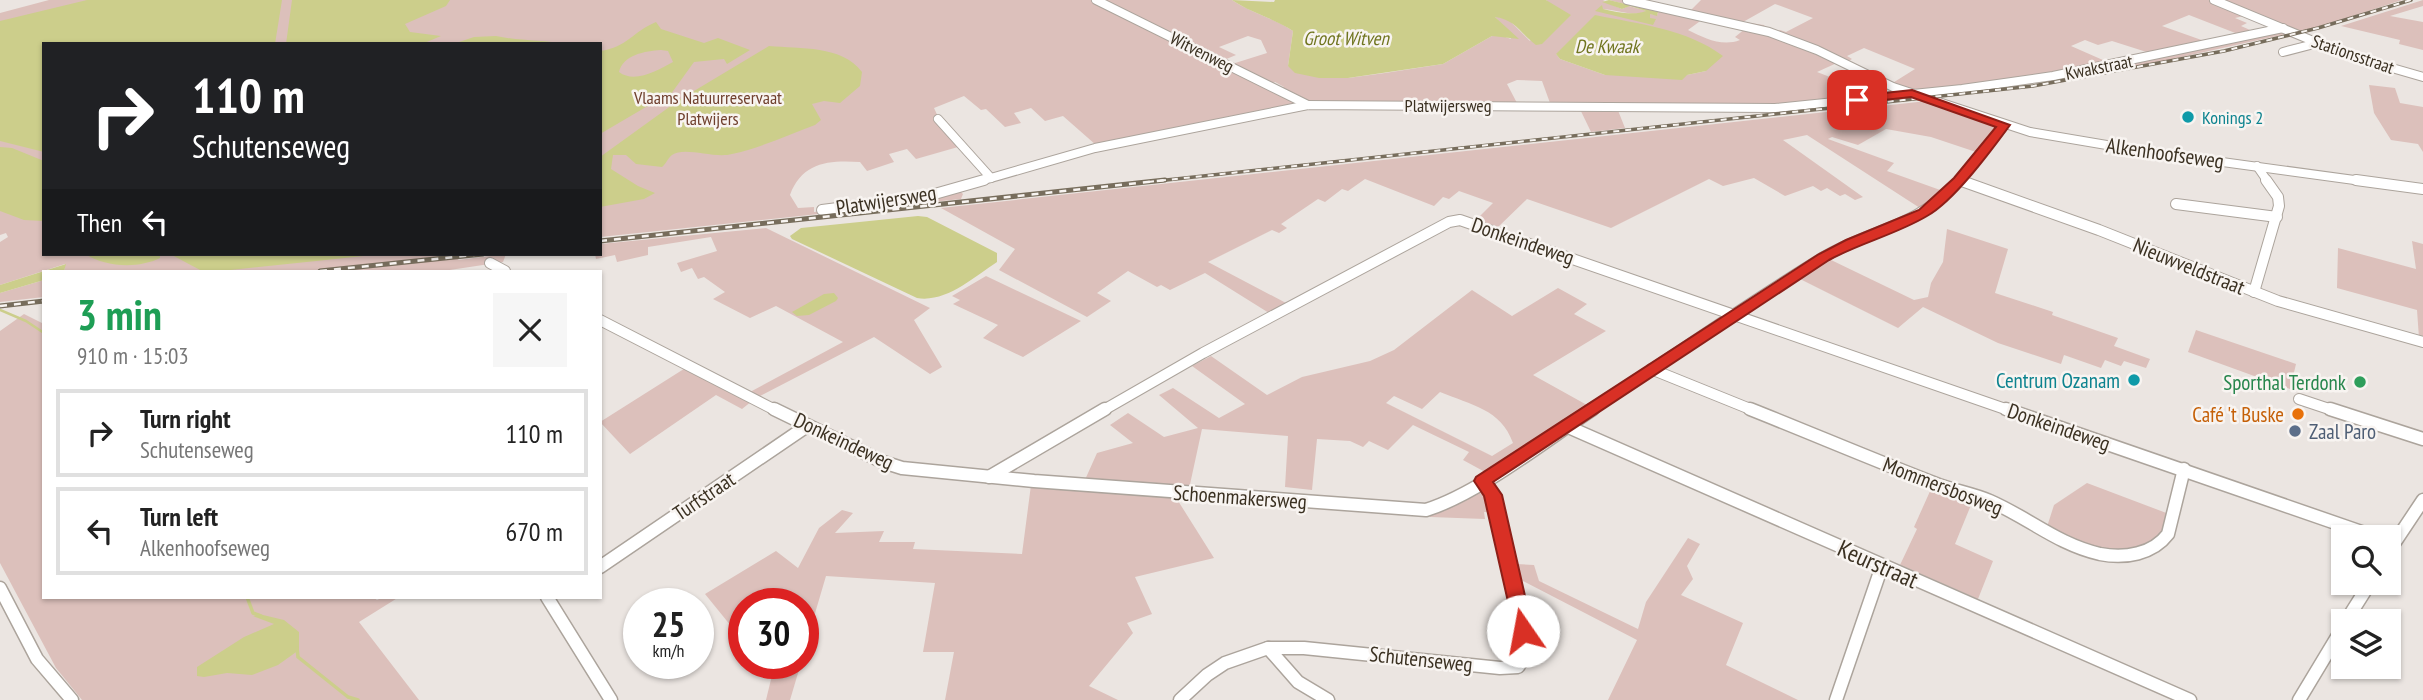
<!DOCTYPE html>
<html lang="en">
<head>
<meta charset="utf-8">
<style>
  body { margin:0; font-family:"PT Sans Narrow",sans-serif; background:#f6f6f6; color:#222; height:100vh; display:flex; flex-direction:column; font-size:26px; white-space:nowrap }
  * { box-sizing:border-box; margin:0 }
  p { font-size:23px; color:#767676 }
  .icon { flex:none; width:38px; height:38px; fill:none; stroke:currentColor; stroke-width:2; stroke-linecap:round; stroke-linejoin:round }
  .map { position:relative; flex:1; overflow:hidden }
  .panel { position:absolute; left:42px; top:270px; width:560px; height:329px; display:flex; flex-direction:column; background:#fff; border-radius:0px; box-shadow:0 2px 5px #0004 }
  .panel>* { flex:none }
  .hud { position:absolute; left:42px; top:42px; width:560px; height:214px; border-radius:0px; box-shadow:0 2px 5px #0004; background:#202124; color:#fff; overflow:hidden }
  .tools { position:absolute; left:2331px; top:525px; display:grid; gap:14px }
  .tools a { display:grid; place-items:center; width:70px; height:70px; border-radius:0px; background:#fff; box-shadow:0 2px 5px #0004; font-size:35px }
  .speed { position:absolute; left:623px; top:588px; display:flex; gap:14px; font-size:35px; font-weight:700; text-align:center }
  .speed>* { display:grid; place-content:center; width:91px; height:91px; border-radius:50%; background:#fff; box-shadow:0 2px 5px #0004; line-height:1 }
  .speed small { font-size:18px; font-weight:400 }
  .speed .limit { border:10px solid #d22; background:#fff; color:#111 }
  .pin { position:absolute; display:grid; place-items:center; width:60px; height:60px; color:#fff; margin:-30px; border-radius:14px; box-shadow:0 4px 10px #0006 }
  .me { position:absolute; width:77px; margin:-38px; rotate:348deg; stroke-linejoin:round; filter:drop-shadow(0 0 5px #0008) }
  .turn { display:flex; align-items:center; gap:24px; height:147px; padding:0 35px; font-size:32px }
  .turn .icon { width:91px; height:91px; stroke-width:2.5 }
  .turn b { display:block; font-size:49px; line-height:60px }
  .then { display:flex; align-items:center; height:66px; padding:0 35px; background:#0003; gap:14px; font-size:26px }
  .round { display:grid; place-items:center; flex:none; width:74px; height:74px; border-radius:0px; background:#f6f6f6 }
  .headline { display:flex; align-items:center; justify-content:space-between; height:119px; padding:0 35px }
  h1 { font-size:42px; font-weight:700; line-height:52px; color:#1e9e55 }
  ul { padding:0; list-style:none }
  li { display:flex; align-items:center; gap:21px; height:88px; margin:0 14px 10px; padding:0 21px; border:4px solid #e0e0e0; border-radius:0px }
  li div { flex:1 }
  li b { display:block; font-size:26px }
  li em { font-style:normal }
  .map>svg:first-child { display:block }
</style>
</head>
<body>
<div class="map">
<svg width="2423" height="700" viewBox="0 0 2423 700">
  <rect width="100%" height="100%" fill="#ebe5e1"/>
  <g fill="#dcc0bb" fill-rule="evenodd">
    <path d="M49,0H1091L1299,103L1096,145L1063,116L1045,121L1031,108L1014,113L1021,123L1005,127L986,109L981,110L964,96L934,108L946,134L958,147L916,159L907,149L889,154L894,162L867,171L860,162C829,160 802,162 790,195L798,208L814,207V212L931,198L958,189L963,194L961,199L600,237V44H44V254H461L458,260L506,254L503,262L443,271H64L65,264L0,285V242L8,237L6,233L0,235V13Z"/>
    <path d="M1101,0H1232C1251,13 1274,18 1293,31L1288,66L1348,78L1385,73L1443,64L1492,36L1500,35L1511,39L1507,30L1494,16L1508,19L1530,41L1553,6L1546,0H1605L1603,1L1622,9L1629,6L1647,11C1632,19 1612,6 1596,10L1650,18V14L1657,15L1658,13L1609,0H1622L1703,19L1688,30C1704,38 1722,47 1740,40L1735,37L1746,28L1766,33L1839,62L1817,72L1879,96L1791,105L1550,103L1542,81L1517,80L1507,84L1517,103L1311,104L1280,89L1284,87L1275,82L1270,84L1232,64L1267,53L1261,40L1248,36L1219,47L1236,55L1224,60ZM1556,54L1706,71L1687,75H1605L1560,59Z"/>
    <polygon points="1701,0 2209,0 2248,15 2235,18 2247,23 2241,26 2257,33 2243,36 2189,15 2162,26 2210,43 2156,55 2112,41 2098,45 2085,40 2071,46 2112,64 1915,92 1891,84 1915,69 1864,48 1847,56 1852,59 1847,62 1774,33 1780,30 1786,32 1813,18 1775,4 1743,22 1764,25 1766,29 1688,13"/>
    <polygon points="2219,0 2402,0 2301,33"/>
    <polygon points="2423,0 2423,6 2390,16 2423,22 2423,50 2399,44 2400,40 2341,26"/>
    <polygon points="2282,31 2290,33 2150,64 1963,92"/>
    <polygon points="2369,85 2395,88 2400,103 2423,107 2423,152 2418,144 2391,140 2374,113"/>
    <polygon points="1927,101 1997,127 1976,152 1931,137 1886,129 1858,145 1832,137 1828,139 1894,163 1887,171 1943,191 1923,210 1807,135 1783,140 1863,197 1855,200 1845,194 1840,196 1827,188 1821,191 1813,186 1785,196 1754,178 1723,186 1709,179 1611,228 1527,199 1496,229 1475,221 1493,203 1459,191 1449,199 1443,197 1434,206 1365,179 1348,191 1342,189 1325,202 1318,199 1281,224 1287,228 1279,233 1272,230 1208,262 1286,303 1269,313 1205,273 1170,290 1161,285 1157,287 1128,271 1097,293 1111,301 1087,317 999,270 1015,249 941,208"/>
    <polygon points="1579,107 1617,108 1625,128 1591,132"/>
    <polygon points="766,228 930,308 914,320 942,367 930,374 874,337 760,396 750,392 843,342 776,306 750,318 713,299 725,292 704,277 698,279 692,268 681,272 677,263 717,251 711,237 648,247 648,255 617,262 615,255 596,259 595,254 600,254 600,244"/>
    <polygon points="1947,229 2008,249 1995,293 2053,312 2052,315 2118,338 2114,346 2150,359 2146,368 2124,361 2121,366 2105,360 2101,368 2064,355 2061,364 1998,343 1923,307 1898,328 1798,278 1829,259 1914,300 1928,297 1931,283 1943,262"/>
    <polygon points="2412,241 2423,244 2423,339 2419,338 2417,310 2337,288 2338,248 2416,269"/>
    <polygon points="986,276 1081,321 1023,357 983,338 998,325 953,304 960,300 952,296"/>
    <polygon points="44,280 44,297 0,302 0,293"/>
    <path d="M1558,288L1587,304L1574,314L1606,331L1533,375L1587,405L1485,472L1463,460L1469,452L1413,425L1388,450L1369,441L1363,447L1350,441L1317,439L1312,490L1285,487L1288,436L1202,429L1189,489L1084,482L1097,453L1133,443L1110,425L1128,413L1164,437L1198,428L1159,395L1173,388L1219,418L1245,404L1192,366L1211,356L1267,395L1302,377L1370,361L1394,350L1472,290L1512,316ZM1440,392C1471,405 1501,409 1513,443L1492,456L1386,403L1394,396L1422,409Z"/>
    <polygon points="24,314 44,324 44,597 373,597 377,600 383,597 399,597 359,622 419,700 82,700 56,668 0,563 0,331"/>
    <polygon points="2196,330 2296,364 2290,389 2188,352"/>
    <polygon points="687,367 752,401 742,409 716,395 630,454 600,422"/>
    <path d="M2087,483L2169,514C2151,573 2086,546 2046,530L2054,505Z"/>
    <polygon points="1031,485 1175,496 1214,558 1135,577 1152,614 1127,623 1133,633 1089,686 1118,700 945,700 954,652 923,652 935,583 826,576 803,654 803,604 744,604 744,642 705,594 776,551 798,568 819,528 842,510 853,513 835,533 884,531 879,542 915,542 913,549 1022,554"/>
    <polygon points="1931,489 1971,505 1955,544 1993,561 1978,599 1900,565 1917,529 1914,527"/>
    <polygon points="1474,491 1488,496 1494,512 1484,512 1485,519 1430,517 1430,512"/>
    <polygon points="1688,538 1700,544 1687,566 1693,579 1681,595 1743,623 1726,665 1798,700 1608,700 1637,640 1519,579 1516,564 1534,565 1539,581 1638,629 1646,602"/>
    <polygon points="775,663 801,663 790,700 766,700"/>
  </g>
  <g fill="#ccce8b" fill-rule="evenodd">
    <polygon points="87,0 282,0 275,44 44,44 44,152 0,141 0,21"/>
    <polygon points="292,0 450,0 446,6 405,24 410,32 441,36 422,44 286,44"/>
    <path d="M1232,0L1274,2L1275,0H1546L1571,15L1542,44L1536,45C1520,33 1516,20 1495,17L1519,39L1492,36L1443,64L1348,78H1319L1295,73L1288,66L1293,31C1273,18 1251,13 1232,0Z"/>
    <path d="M1609,0L1658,12L1657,16L1650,14V18L1656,19L1653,25L1595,11L1602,5L1603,9C1615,12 1635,16 1646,11L1630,6L1622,9L1602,2Z"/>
    <path d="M1595,15C1639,24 1687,29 1723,56L1706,71L1687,75L1682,80L1605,75L1560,59L1556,54Z"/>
    <path d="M656,22L661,29L704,43L718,38L750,50L727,64L724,59L694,62L668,98L646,107L600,134V51C628,47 632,32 656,22ZM661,50L668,51L673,62C658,70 635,84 619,72C623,55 645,51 661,50Z"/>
    <path d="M496,36C519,41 543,40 567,44H453L474,37Z"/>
    <path d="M769,46C800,49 842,45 862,72L860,86L840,103L824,101L812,104L821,120L815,125C788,135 760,148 732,154C714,159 685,146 672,155C668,158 666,164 662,167L636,164L626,155H613L611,169L638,186L655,193L644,199L600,207V157L679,100Z"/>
    <polygon points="0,147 12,148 44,161 44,221 24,220 0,211"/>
    <path d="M918,216L927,217L997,253V262C974,277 946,303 917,298L792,239L790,236L801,228Z"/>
    <path d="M85,254H160V258C138,269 105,267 85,254Z"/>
    <polygon points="170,254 383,254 221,271 202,271"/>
    <polygon points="66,264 64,271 44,271 44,280 0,293 0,285"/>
    <polygon points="834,293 838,298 836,301 809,315 797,316 792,312 824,294"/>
    <polygon points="263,615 284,620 299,632 299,650 278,665 252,675 227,673 204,677 197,676 197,667 244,637 274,624 253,616"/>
  </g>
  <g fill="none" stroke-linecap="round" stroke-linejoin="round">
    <polyline stroke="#ccce8b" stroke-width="2.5" points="0,310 26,321 44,333"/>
    <g stroke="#ccce8b" stroke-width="3.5">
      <polyline points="247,597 253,613 261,616"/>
      <polyline points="297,648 298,657 348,697 358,700"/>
    </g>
    <g stroke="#aca49c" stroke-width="10">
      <g id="minor-far2">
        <polyline points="1096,0 1308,105"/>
        <polyline points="1627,0 1769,32 1817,50 1893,87 2030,132 2142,151 2369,182"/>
        <polyline points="2214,0 2347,55 2423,77"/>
        <polyline points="2283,52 2318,43"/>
        <polyline points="938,119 991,178"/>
        <polyline points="2257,166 2268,182"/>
        <polyline points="1959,180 1964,182"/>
        <polyline points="977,182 1095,148 1308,105 1775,108 1962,89 2053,76 2283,28"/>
        <polyline points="1959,182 2004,126"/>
      </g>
    </g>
    <g stroke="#aca49c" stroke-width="12">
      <g id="minor-far1">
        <polyline points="1959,180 2099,230 2278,301 2423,342"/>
        <polyline points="2356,180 2423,189"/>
        <polyline points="2176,204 2277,217"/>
        <polyline points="822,210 924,197 984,180"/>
        <polyline points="490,263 505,271"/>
        <polyline points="2254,292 2279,206 2278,197 2266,180"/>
        <polyline points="600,320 777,411"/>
        <polyline points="1651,369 1755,411"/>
        <polyline points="2299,399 2335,411"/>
        <polyline points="1102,411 1203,353 1449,222 1460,220 2011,411"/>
        <path d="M1590,411C1667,360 1743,306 1822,258C1874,227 1915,230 1960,180"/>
      </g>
    </g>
    <g stroke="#aca49c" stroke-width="15">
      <g id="minor">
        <path d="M774,409L883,462L902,468L1034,481L1426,510C1478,494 1546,440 1593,409"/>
        <path d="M1750,409C1813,434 1876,461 1939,485C1956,491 1974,494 1990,501C2029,518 2057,544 2100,554C2125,559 2153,554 2168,534L2184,469"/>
        <polyline points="2006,409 2376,537"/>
        <polyline points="2330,409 2423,439"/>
        <polyline points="1566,426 2190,700"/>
        <polyline points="989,477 1105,409"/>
        <polyline points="2389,551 2423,500"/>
        <polyline points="600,567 807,426"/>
        <polyline points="0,588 37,659 72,700"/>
        <polyline points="547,597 611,700"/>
        <polyline points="2346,621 2370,583"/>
        <polyline points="1268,648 1298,682 1328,700"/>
        <polyline points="1180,700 1207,675 1225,663 1268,648 1304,648 1500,668 1518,667 1528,653 1493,495 1483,481"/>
        <polyline points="1836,700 1882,566"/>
        <polyline points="2299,700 2343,627"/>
      </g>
    </g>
    <use href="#minor-far2" stroke="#fff" stroke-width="8"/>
    <use href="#minor-far1" stroke="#fff" stroke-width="10"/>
    <use href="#minor" stroke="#fff" stroke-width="12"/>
    <g stroke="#776d5c" stroke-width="3.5">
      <polyline id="rail-far1" points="1148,182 2033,86 2224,51 2318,28 2411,0"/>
    </g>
    <g stroke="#776d5c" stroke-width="5">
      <g id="rail">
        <polyline points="600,241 1165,180"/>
        <polyline points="320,271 483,254"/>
        <polyline points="0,306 44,301"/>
      </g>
    </g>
    <use href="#rail-far1" stroke="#f8f4f1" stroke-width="2" stroke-dasharray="6" stroke-linecap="butt"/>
    <use href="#rail" stroke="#f8f4f1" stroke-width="2.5" stroke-dasharray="7" stroke-linecap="butt"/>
  </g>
  <path fill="#d93025" stroke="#8d1f18" stroke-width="2" d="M1912,90L2010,125C1991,151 1954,201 1927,216C1897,234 1860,243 1829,260L1493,482L1502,495L1533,631L1530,637L1523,639L1516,637L1484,496L1474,481L1476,477L1819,254L1846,240L1919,210L1954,178L1996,127L1911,97L1857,103L1851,100L1857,96Z"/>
  <g fill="#0f9aa8" stroke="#f8f4f1" stroke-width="2.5">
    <circle cx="2188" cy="117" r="7"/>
    <circle cx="2134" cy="380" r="7"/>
  </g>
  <circle fill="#2e9e5b" stroke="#f8f4f1" stroke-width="2.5" cx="2360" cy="382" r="7"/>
  <circle fill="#e8710a" stroke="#f8f4f1" stroke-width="2.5" cx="2298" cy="414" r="7"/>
  <circle fill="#5c6f8a" stroke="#f8f4f1" stroke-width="2.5" cx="2295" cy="431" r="7"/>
  <g text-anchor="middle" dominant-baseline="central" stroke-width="5" stroke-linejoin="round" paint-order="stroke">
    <g font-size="18" fill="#3b3122" stroke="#f8f4f1">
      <text transform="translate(1202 52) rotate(27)">Witvenweg</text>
      <text transform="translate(2353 54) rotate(19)">Stationsstraat</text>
      <text transform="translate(2099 67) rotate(-11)">Kwakstraat</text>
      <text x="1448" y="105">Platwijersweg</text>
    </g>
    <g font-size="18" fill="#70402e" stroke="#f8f4f1">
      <text x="708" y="97">Vlaams Natuurreservaat<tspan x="708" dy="21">Platwijers</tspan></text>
    </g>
    <g font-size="18" fill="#0d838f" stroke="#f8f4f1" text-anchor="start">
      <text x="2202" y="117">Konings 2</text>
    </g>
    <g font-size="19" font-style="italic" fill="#70751f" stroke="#f8f4f1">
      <text x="1346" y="38">Groot Witven</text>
      <text x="1607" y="46">De Kwaak</text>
    </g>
    <g font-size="21" fill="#3b3122" stroke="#f8f4f1">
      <text transform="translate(2165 153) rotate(8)">Alkenhoofseweg</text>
      <text transform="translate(886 200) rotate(-9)">Platwijersweg</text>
      <text transform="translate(1523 241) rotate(19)">Donkeindeweg</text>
      <text transform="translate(2189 266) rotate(22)">Nieuwveldstraat</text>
      <text transform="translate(2059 427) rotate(19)">Donkeindeweg</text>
      <text transform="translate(844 441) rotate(25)">Donkeindeweg</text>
      <text transform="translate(1943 486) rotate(21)">Mommersbosweg</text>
      <text transform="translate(704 496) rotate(-34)">Turfstraat</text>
      <text transform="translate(1240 497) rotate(4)">Schoenmakersweg</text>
      <text transform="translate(1421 659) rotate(6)">Schutenseweg</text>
    </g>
    <g font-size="21" fill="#0d838f" stroke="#f8f4f1" text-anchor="end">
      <text x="2120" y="380">Centrum Ozanam</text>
    </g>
    <g font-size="21" fill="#27864d" stroke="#f8f4f1" text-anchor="end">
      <text x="2346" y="382">Sporthal Terdonk</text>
    </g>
    <g font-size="21" fill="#c56008" stroke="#f8f4f1" text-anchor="end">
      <text x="2284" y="414">Café 't Buske</text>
    </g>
    <g font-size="21" fill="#4e5e75" stroke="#f8f4f1" text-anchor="start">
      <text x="2309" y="431">Zaal Paro</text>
    </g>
    <g font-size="24" fill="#3b3122" stroke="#f8f4f1">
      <text transform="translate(1878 564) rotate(24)">Keurstraat</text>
    </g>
  </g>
</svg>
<div class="tools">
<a><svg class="icon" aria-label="search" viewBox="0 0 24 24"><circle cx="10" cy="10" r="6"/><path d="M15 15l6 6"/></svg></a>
<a><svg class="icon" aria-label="layers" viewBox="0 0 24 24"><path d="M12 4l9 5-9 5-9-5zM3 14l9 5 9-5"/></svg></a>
</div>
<div class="speed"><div>25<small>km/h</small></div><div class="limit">30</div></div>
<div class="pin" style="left:1857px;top:100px;background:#d93025"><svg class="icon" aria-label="arrive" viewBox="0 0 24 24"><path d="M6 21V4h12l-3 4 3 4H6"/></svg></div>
<svg class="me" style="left:1523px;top:631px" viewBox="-20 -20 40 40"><circle r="19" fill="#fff"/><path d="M0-13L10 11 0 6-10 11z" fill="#d93025"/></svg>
<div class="hud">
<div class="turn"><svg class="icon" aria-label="right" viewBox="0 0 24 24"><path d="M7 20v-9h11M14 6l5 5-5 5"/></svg><div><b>110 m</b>Schutenseweg</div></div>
<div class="then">Then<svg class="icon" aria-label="left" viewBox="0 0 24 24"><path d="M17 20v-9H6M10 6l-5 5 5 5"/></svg></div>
</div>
<section class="panel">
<div class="headline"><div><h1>3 min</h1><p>910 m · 15:03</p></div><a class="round"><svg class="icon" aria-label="close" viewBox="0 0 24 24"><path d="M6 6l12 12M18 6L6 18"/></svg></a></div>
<ul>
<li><svg class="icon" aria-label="right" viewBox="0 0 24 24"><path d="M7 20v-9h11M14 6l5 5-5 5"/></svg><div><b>Turn right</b><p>Schutenseweg</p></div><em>110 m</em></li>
<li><svg class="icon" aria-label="left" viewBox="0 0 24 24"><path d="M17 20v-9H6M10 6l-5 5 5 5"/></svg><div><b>Turn left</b><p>Alkenhoofseweg</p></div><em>670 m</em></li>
</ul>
</section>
</div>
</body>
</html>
